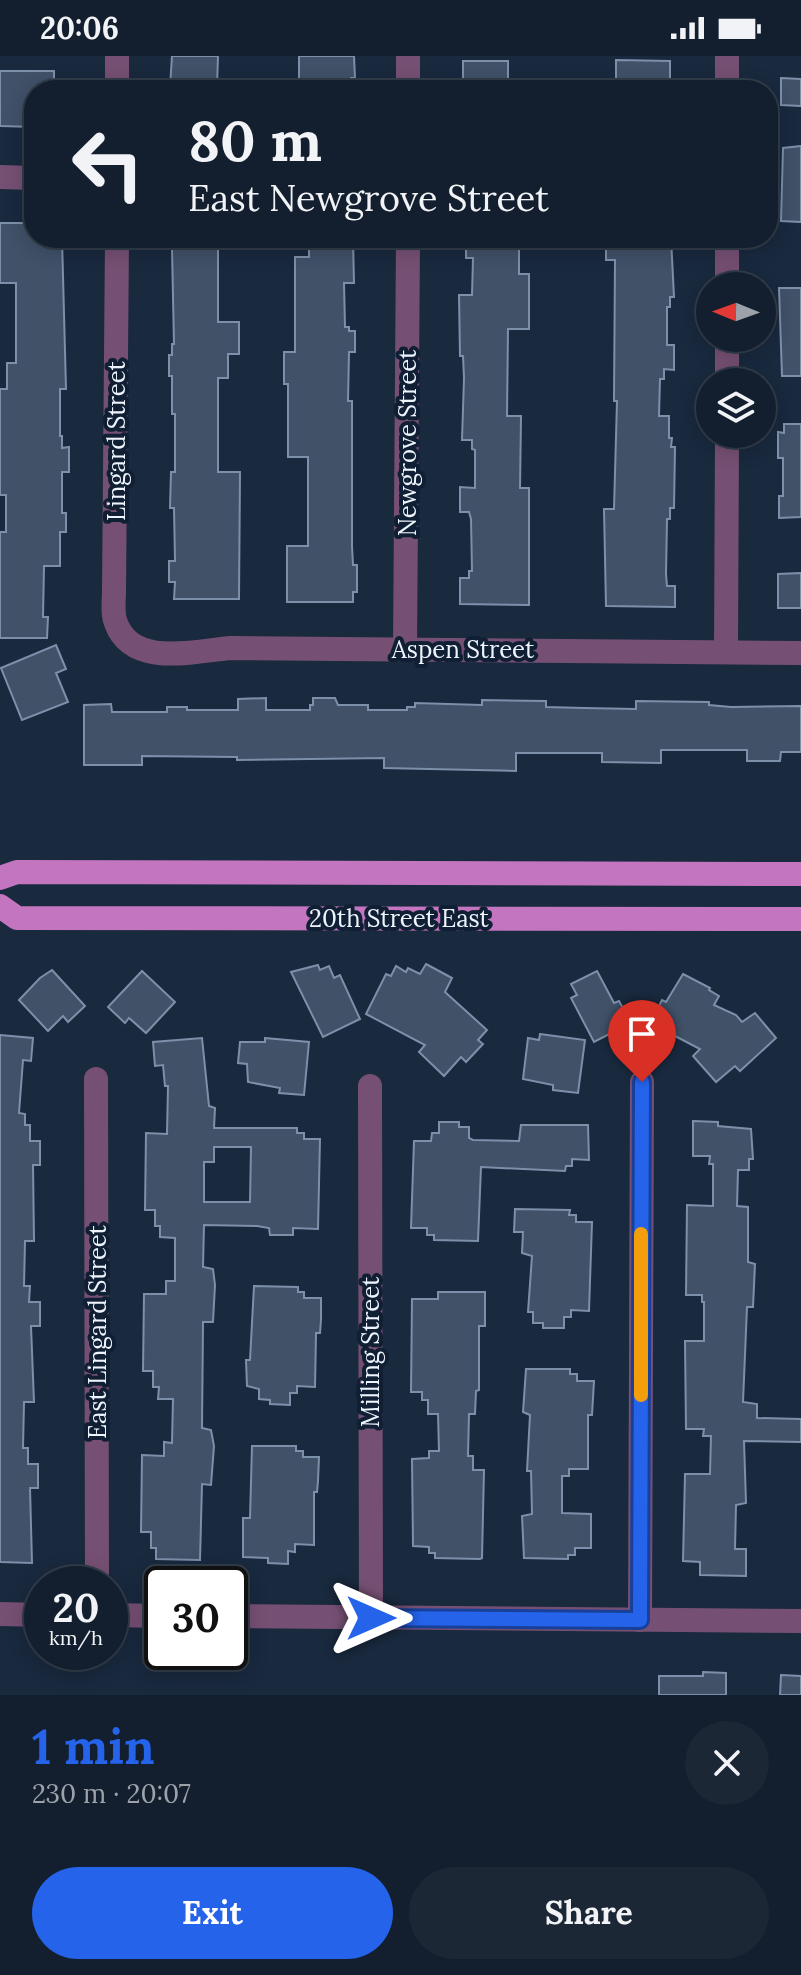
<!DOCTYPE html>
<html lang="en">
<head>
<meta charset="utf-8">
<style>
  body { margin:0; font-family:Lora,serif; background:#1c2736; color:#f1f3f6; height:100vh; display:flex; flex-direction:column; font-size:30px; white-space:nowrap }
  * { box-sizing:border-box; margin:0 }
  p { font-size:26px; color:#9da2aa }
  .icon { flex:none; width:44px; height:44px; fill:none; stroke:currentColor; stroke-width:2; stroke-linecap:round; stroke-linejoin:round }
  .map { position:relative; height:1639px; overflow:hidden }
  .drawer { display:flex; flex-direction:column; background:#131f2e; flex:1 }
  .drawer>* { flex:none }
  .top-card { position:absolute; left:24px; top:24px; width:754px; height:168px; border-radius:32px; box-shadow:0 4px 20px #0003,0 0 0 2px #323d4a; background:#131f2e; color:#f1f3f6; overflow:hidden }
  .needle { width:52px; rotate:271deg }
  .buttons { position:absolute; left:696px; top:216px; display:grid; gap:16px }
  .buttons a { display:grid; place-items:center; width:80px; height:80px; border-radius:50%; background:#131f2e; box-shadow:0 4px 20px #0003,0 0 0 2px #323d4a; font-size:40px }
  .speed { position:absolute; left:24px; top:1510px; display:flex; gap:16px; font-size:40px; font-weight:700; text-align:center }
  .speed>* { display:grid; place-content:center; width:104px; height:104px; border-radius:50%; background:#131f2e; box-shadow:0 4px 20px #0003,0 0 0 2px #323d4a; line-height:1 }
  .speed small { font-size:20px; font-weight:400 }
  .speed .limit { border:4px solid #111; border-radius:12px; background:#fff; color:#111 }
  .pin { position:absolute; display:grid; place-items:center; width:68px; height:68px; color:#fff; margin:-82px -34px; border-radius:50% 50% 50% 0; rotate:-45deg; box-shadow:0 0 8px #0007 }
  .pin .icon { rotate:45deg }
  .me { position:absolute; width:88px; margin:-44px; rotate:90deg; stroke-linejoin:round; filter:drop-shadow(0 0 6px #0008) }
  .turn { display:flex; align-items:center; gap:28px; height:168px; padding:0 32px; font-size:36px }
  .turn .icon { width:104px; height:104px; stroke-width:2.5 }
  .turn b { display:block; font-size:56px; line-height:68px }
  .round { display:grid; place-items:center; flex:none; width:84px; height:84px; border-radius:42px; background:#1c2736 }
  .overview { display:flex; align-items:center; justify-content:space-between; height:136px; padding:0 32px }
  h1 { font-size:48px; font-weight:800; line-height:60px; color:#2563eb }
  .primary-button { display:flex; gap:16px; margin-top:auto; padding:16px 32px }
  .primary-button a { flex:1; height:92px; border-radius:48px; background:#2563eb; color:#fff; font-size:32px; font-weight:800; line-height:92px; text-align:center }
  .primary-button a+a { background:#1c2736; color:#f1f3f6 }
  .status { display:flex; justify-content:space-between; align-items:center; height:56px; padding:0 40px; background:#131f2e; direction:ltr }
  .status svg { height:22px; fill:currentColor }
  .map>svg:first-child { display:block }
</style>
</head>
<body>
<div class="status"><b>20:06</b><svg viewBox="0 0 49 12"><path d="M0 12V9h3v3zM5 12V6h3v6zM10 12V3h3v9zM15 12V0h3v12zM26 1h20v11H26zM47 4h2v5h-2z"/></svg></div>
<div class="map">
<svg width="801" height="1639" viewBox="0 0 801 1639">
  <rect width="100%" height="100%" fill="#19293e"/>
  <g fill="#405168" stroke="#7d90aa" stroke-width="2" fill-rule="evenodd">
    <polygon points="172,0 218,0 217,31 170,31"/>
    <polygon points="299,0 354,0 355,22 351,22 351,34 299,34"/>
    <polygon points="616,4 670,5 670,34 616,34"/>
    <polygon points="463,5 508,5 508,34 463,33"/>
    <polygon points="0,15 54,15 54,34 34,34 34,71 0,70"/>
    <polygon points="781,22 801,23 801,50 781,49"/>
    <polygon points="801,90 801,166 781,165 783,92"/>
    <polygon points="0,167 34,167 34,182 62,182 66,333 60,333 60,380 62,380 62,392 69,391 69,416 62,416 62,457 66,457 66,476 60,476 60,510 44,510 43,561 48,561 47,582 0,582 0,476 6,476 6,439 0,439 0,333 7,333 7,307 16,307 16,227 0,227"/>
    <polygon points="309,182 353,182 354,227 344,227 345,271 349,271 349,275 355,275 355,296 349,296 348,345 352,345 352,490 353,509 357,509 357,536 353,536 353,546 287,546 287,490 308,490 308,401 288,401 288,328 284,328 284,296 295,296 295,201 309,201"/>
    <polygon points="466,182 519,182 519,218 529,218 529,273 508,273 507,360 521,360 520,432 529,432 529,549 460,548 460,522 469,522 469,515 472,515 471,463 469,456 460,456 460,431 475,432 475,394 472,393 472,384 462,384 464,322 463,300 460,300 459,239 472,239 473,202 466,202"/>
    <polygon points="606,182 671,182 674,241 670,241 670,251 667,251 667,289 674,289 674,314 664,313 664,323 660,323 659,360 669,360 669,382 672,382 671,391 675,391 674,452 670,452 670,463 667,463 666,518 667,530 675,530 675,551 606,550 604,453 614,453 617,345 614,345 615,204 606,204"/>
    <polygon points="172,193 218,193 218,266 239,266 239,298 228,298 228,322 218,322 218,416 240,416 239,543 174,543 175,526 169,526 169,505 175,505 174,452 170,452 171,416 175,416 175,358 172,358 172,320 169,320 169,299 172,299 172,288 174,288"/>
    <polygon points="779,232 801,232 801,320 782,320"/>
    <polygon points="784,368 801,368 801,461 779,462 779,440 783,440 783,402 778,402 778,376 784,377"/>
    <polygon points="801,517 801,552 778,552 778,518"/>
    <polygon points="56,589 66,613 56,617 68,646 22,664 1,612"/>
    <polygon points="266,642 266,654 310,654 310,649 313,649 313,642 335,642 338,649 368,649 368,654 407,654 407,651 415,651 415,647 482,649 482,644 546,645 546,651 584,652 636,653 636,645 709,646 709,649 731,651 801,650 801,696 781,696 780,705 747,705 747,694 661,694 661,707 602,706 602,697 516,697 516,715 384,712 384,702 237,704 237,701 142,700 142,709 84,709 84,649 111,648 112,656 167,656 167,651 187,651 187,654 238,654 238,643"/>
    <polygon points="426,908 452,922 445,936 487,974 478,984 483,988 466,1006 461,1001 444,1020 419,996 425,989 366,958 386,918 391,920 396,910 406,916 408,912 420,918"/>
    <polygon points="318,909 320,914 329,910 334,922 340,919 360,963 323,981 291,916"/>
    <polygon points="52,914 85,950 68,966 63,960 48,975 19,944 40,922"/>
    <polygon points="142,915 175,946 146,977 129,962 125,967 108,951"/>
    <polygon points="597,915 614,947 619,945 631,967 594,986 571,942 577,939 571,928"/>
    <polygon points="683,918 710,932 709,934 719,940 714,949 736,959 742,966 755,957 776,982 740,1015 735,1010 716,1026 693,1000 700,993 650,967 662,944 666,946"/>
    <polygon points="540,978 585,984 578,1037 553,1034 553,1029 523,1023 528,982 539,984"/>
    <polygon points="0,979 33,982 31,1005 23,1004 19,1057 25,1058 25,1069 30,1069 30,1085 40,1085 40,1109 33,1109 34,1185 25,1185 24,1230 30,1230 29,1246 40,1246 40,1270 31,1270 34,1346 24,1346 23,1392 28,1392 28,1408 38,1408 38,1432 30,1432 32,1507 0,1506"/>
    <path d="M202,982L209,1050L215,1052L214,1072H297V1077H304V1083H320L318,1173L293,1172V1179H270L269,1172L257,1170L204,1169L203,1211L213,1213L215,1229L213,1266H203L202,1372L211,1374L214,1390L211,1429L202,1428L200,1504L156,1503V1492H151V1476H141L142,1399L164,1400V1386L172,1387L173,1343H158L159,1331H153V1315H143L144,1238H166V1225H175V1182L160,1181V1170H155V1154H145L146,1077L167,1078L168,1030H165L163,1009L155,1010L153,986ZM214,1091H251L250,1146H204V1106H214Z"/>
    <polygon points="265,982 309,986 304,1039 279,1037 280,1032 248,1026 247,1008 238,1007 240,986 265,986"/>
    <polygon points="693,1065 718,1066 718,1070 751,1073 753,1103 749,1103 749,1114 738,1114 737,1150 748,1151 748,1206 755,1208 753,1251 747,1251 743,1346 757,1348 757,1362 801,1363 801,1386 744,1385 746,1447 736,1449 735,1493 746,1493 746,1520 700,1519 700,1506 683,1505 685,1418 710,1418 711,1380 703,1380 704,1373 686,1373 685,1285 704,1285 704,1246 702,1246 702,1239 686,1239 687,1149 713,1150 713,1108 709,1108 710,1100 693,1100"/>
    <polygon points="439,1066 459,1066 459,1071 469,1071 469,1082 473,1084 519,1085 521,1069 588,1069 589,1104 572,1103 572,1110 566,1110 565,1115 481,1111 478,1185 434,1184 434,1179 427,1179 427,1172 411,1172 414,1085 431,1085 432,1077 439,1077"/>
    <polygon points="515,1153 570,1154 569,1159 576,1159 576,1166 592,1166 589,1255 571,1254 571,1261 564,1261 564,1272 543,1272 543,1267 533,1267 533,1256 528,1256 532,1200 522,1197 523,1176 514,1176"/>
    <polygon points="254,1230 298,1231 298,1236 304,1236 304,1242 321,1242 321,1264 320,1277 316,1277 315,1331 297,1330 297,1337 290,1337 290,1349 270,1348 270,1344 259,1343 259,1333 247,1330 246,1304 250,1304"/>
    <polygon points="438,1236 485,1236 485,1270 479,1270 479,1334 476,1335 475,1358 469,1358 468,1400 473,1400 473,1414 484,1414 482,1502 480,1503 435,1502 435,1497 429,1497 429,1491 413,1490 412,1403 429,1402 429,1395 439,1395 438,1358 428,1358 428,1344 422,1344 422,1336 411,1336 412,1243 438,1243"/>
    <polygon points="526,1313 570,1313 570,1318 577,1318 577,1325 594,1325 592,1359 588,1359 588,1413 569,1413 569,1420 562,1420 562,1457 591,1458 591,1492 575,1492 575,1499 568,1499 568,1503 524,1502 522,1460 532,1458 531,1415 527,1415 530,1359 523,1356"/>
    <polygon points="252,1390 296,1390 296,1395 303,1395 303,1401 319,1401 318,1425 317,1436 314,1436 314,1489 295,1488 295,1496 288,1495 288,1508 268,1507 268,1502 243,1501 243,1462 250,1462"/>
    <polygon points="703,1616 726,1617 726,1639 659,1639 659,1620 703,1620"/>
    <polygon points="781,1619 801,1620 801,1639 780,1639"/>
  </g>
  <g fill="none" stroke-linecap="round" stroke-linejoin="round">
    <g stroke="#765074" stroke-width="24">
      <polyline points="117,0 117,34"/>
      <polyline points="408,34 408,0"/>
      <polyline points="727,34 727,0"/>
      <polyline points="0,121 34,122"/>
      <path d="M117,182L114,535C114,545 112,558 116,567C132,612 195,595 231,592L801,597"/>
      <polyline points="727,230 727,182"/>
      <polyline points="727,326 727,282"/>
      <polyline points="405,593 408,182"/>
      <polyline points="726,595 727,378"/>
      <polyline points="96,1023 97,1528"/>
      <polyline points="370,1030 371,1562"/>
      <polyline points="0,1558 42,1559"/>
      <polyline points="110,1559 162,1560"/>
      <polyline points="230,1560 801,1565"/>
      <polyline points="640,1564 642,1026"/>
    </g>
    <g stroke="#c375c0" stroke-width="24">
      <polyline points="0,822 17,816 801,818"/>
      <polyline points="0,850 17,862 801,863"/>
    </g>
  </g>
  <g fill="none" stroke-linecap="round" stroke-linejoin="round">
    <g stroke="#184099" stroke-width="20">
      <polyline id="route" points="371,1562 640,1564 642,1026"/>
    </g>
    <use href="#route" stroke="#2563eb" stroke-width="14"/>
    <polyline stroke="#f59e0b" stroke-width="14" points="641,1339 641,1178"/>
  </g>
  <g text-anchor="middle" dominant-baseline="central" stroke-width="8" stroke-linejoin="round" paint-order="stroke">
    <g font-size="24" fill="#eef4fd" stroke="#101f33">
      <text transform="translate(116 385) rotate(-90)">Lingard Street</text>
      <text transform="translate(407 387) rotate(-90)">Newgrove Street</text>
      <text x="463" y="593">Aspen Street</text>
      <text x="399" y="862">20th Street East</text>
      <text transform="translate(97 1276) rotate(-90)">East Lingard Street</text>
      <text transform="translate(370 1296) rotate(-90)">Milling Street</text>
    </g>
  </g>
</svg>
<div class="buttons">
<a><svg class="needle" viewBox="-14 -14 28 28"><path d="M0-13l5 13h-10z" fill="#e53935"/><path d="M0 13l5-13h-10z" fill="#9da2aa"/></svg></a>
<a><svg class="icon" aria-label="layers" viewBox="0 0 24 24"><path d="M12 4l9 5-9 5-9-5zM3 14l9 5 9-5"/></svg></a>
</div>
<div class="speed"><div>20<small>km/h</small></div><div class="limit">30</div></div>
<div class="pin" style="left:642px;top:1026px;background:#d93025"><svg class="icon" aria-label="arrive" viewBox="0 0 24 24"><path d="M6 21V4h12l-3 4 3 4H6"/></svg></div>
<svg class="me" style="left:371px;top:1562px" viewBox="-20 -20 40 40"><path d="M0-17L14 15 0 8-14 15z" fill="#2563eb" stroke="#fff" stroke-width="4"/></svg>
<div class="top-card">
<div class="turn"><svg class="icon" aria-label="left" viewBox="0 0 24 24"><path d="M17 20v-9H6M10 6l-5 5 5 5"/></svg><div><b>80 m</b>East Newgrove Street</div></div>
</div>
</div>
<section class="drawer">
<div class="overview"><div><h1>1 min</h1><p>230 m · 20:07</p></div><a class="round"><svg class="icon" aria-label="close" viewBox="0 0 24 24"><path d="M6 6l12 12M18 6L6 18"/></svg></a></div>
<div class="primary-button"><a>Exit</a><a>Share</a></div>
</section>
</body>
</html>
